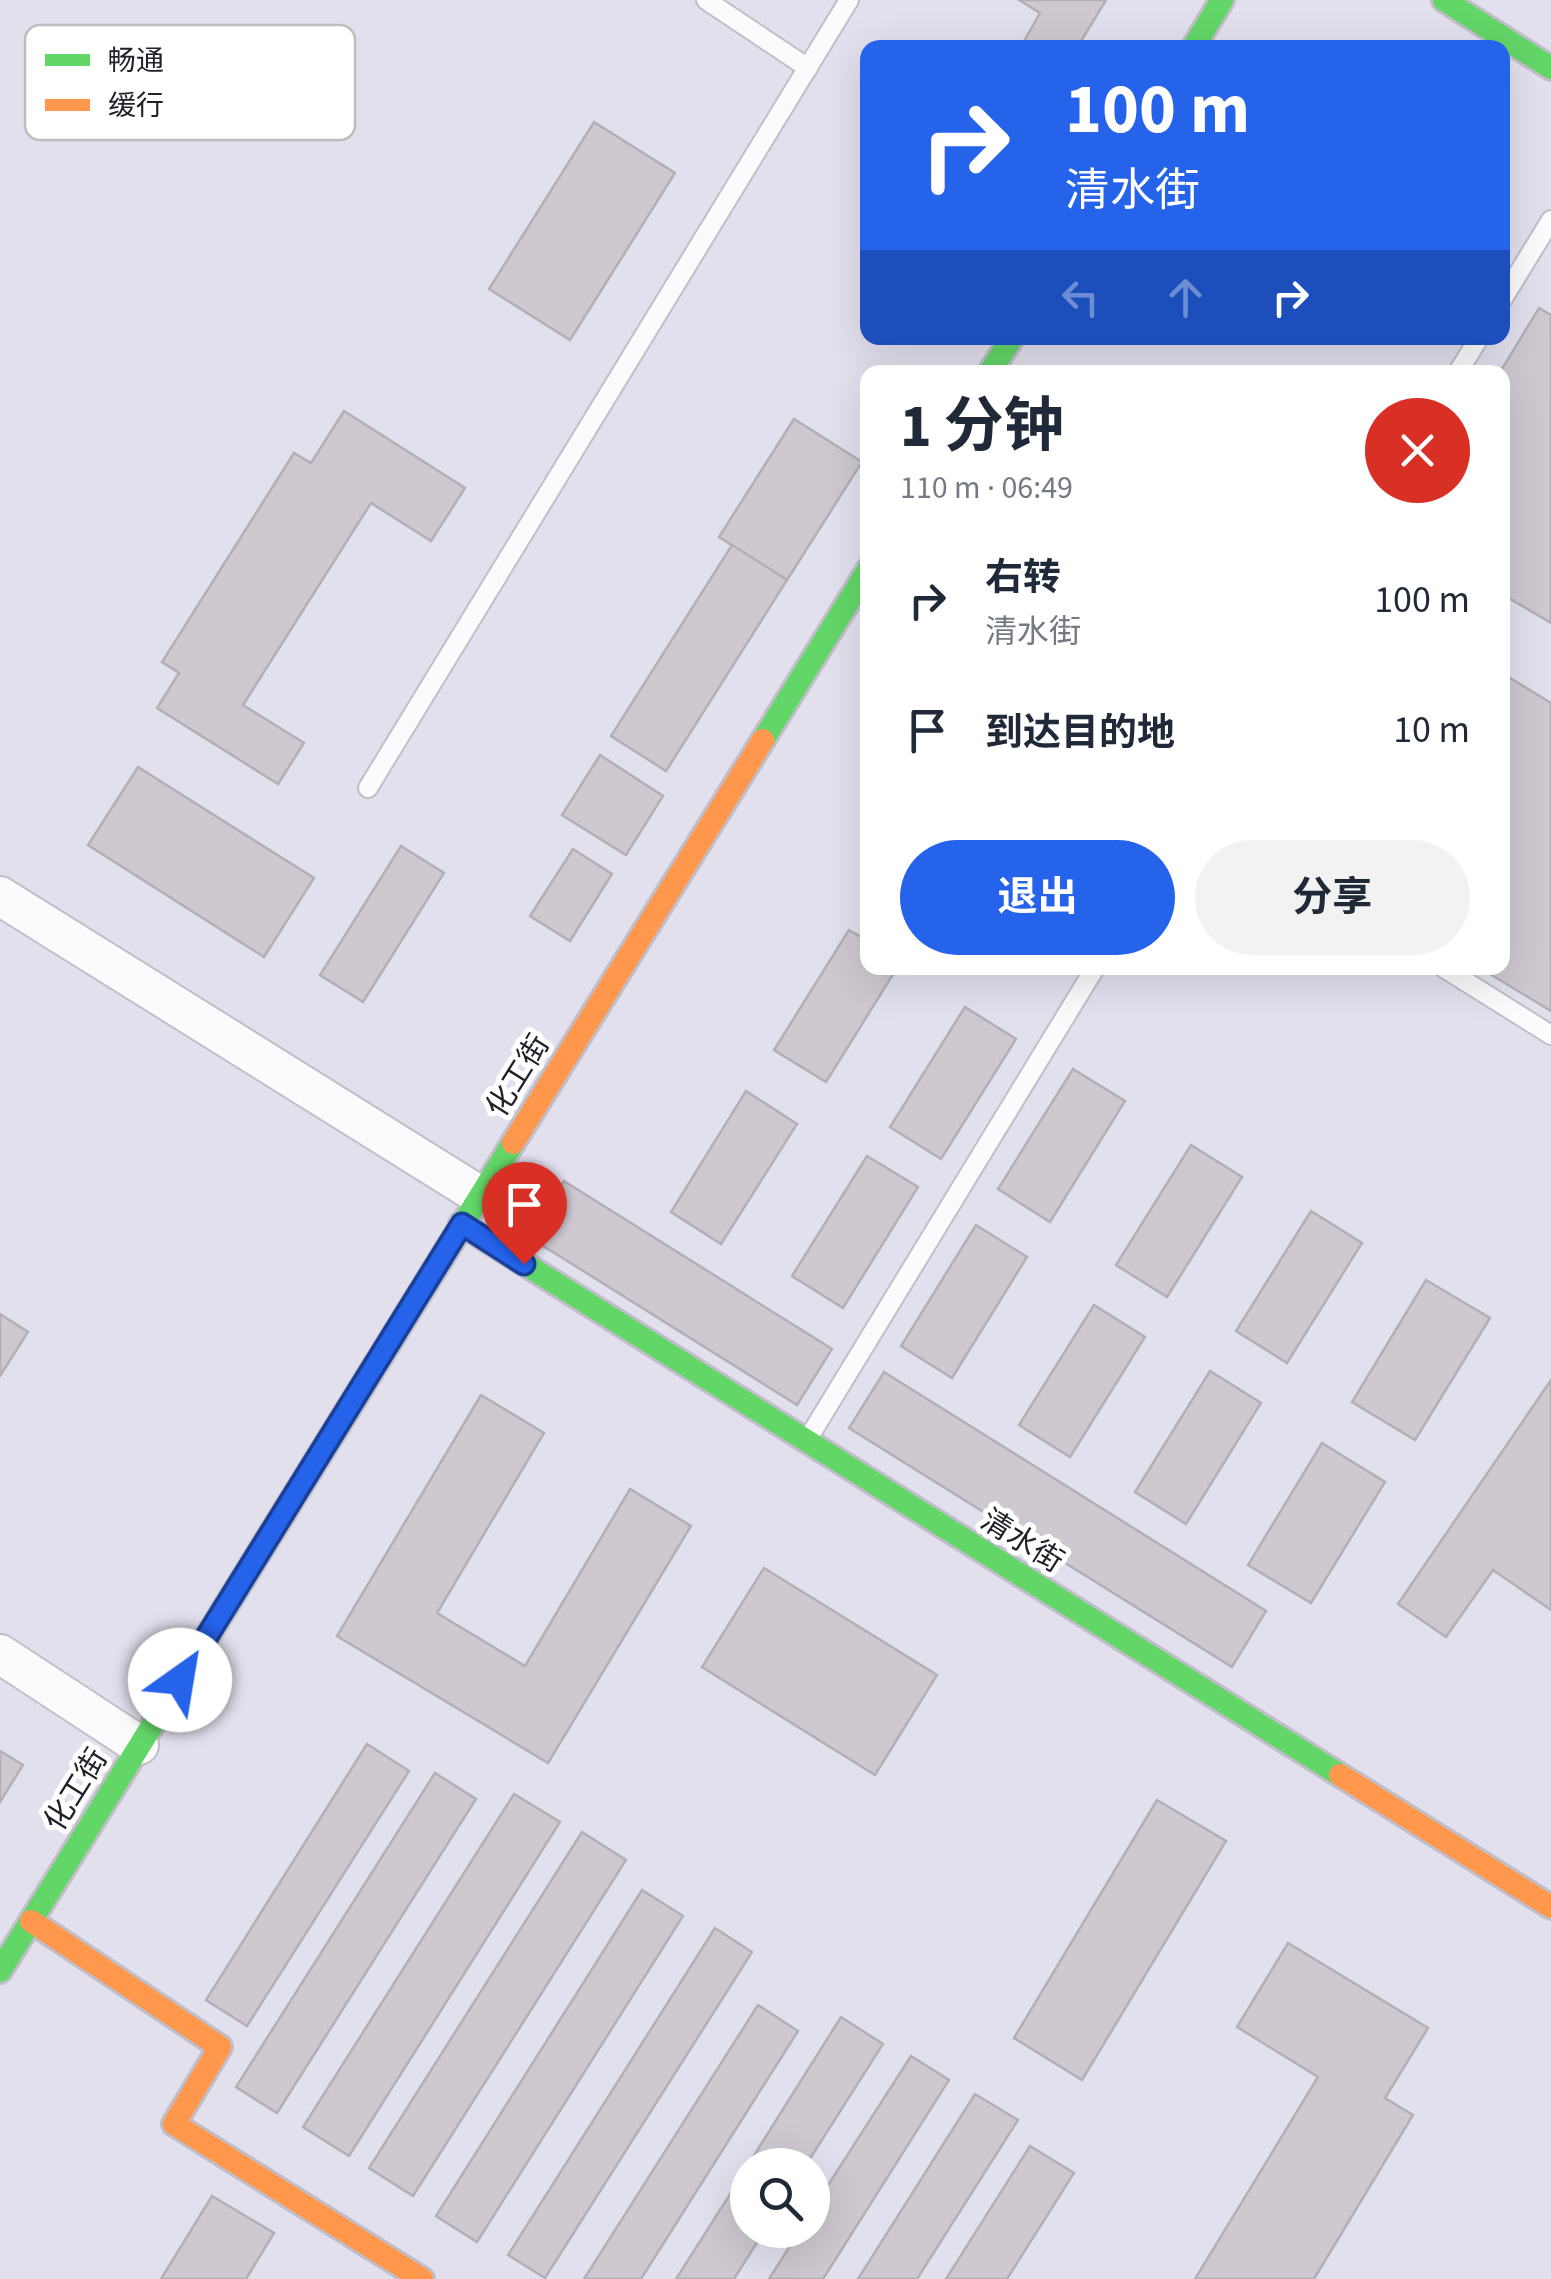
<!DOCTYPE html>
<html lang="zh">
<head>
<meta charset="utf-8">
<style>
  body { margin:0; font-family:"Source Sans 3","Noto Sans SC",sans-serif; background:#f2f2f3; color:#1f2937; height:100vh; display:flex; flex-direction:column; font-size:38px; white-space:nowrap }
  * { box-sizing:border-box; margin:0 }
  p { font-size:32px; color:#747a83 }
  .icon { flex:none; width:55px; height:55px; fill:none; stroke:currentColor; stroke-width:2; stroke-linecap:round; stroke-linejoin:round }
  .map { position:relative; flex:1; overflow:hidden }
  .sheet { position:absolute; left:860px; top:365px; width:650px; height:610px; display:flex; flex-direction:column; background:#fff; border-radius:20px; box-shadow:0 10px 40px #0002 }
  .sheet>* { flex:none }
  .guide { position:absolute; left:860px; top:40px; width:650px; height:305px; border-radius:20px; box-shadow:0 10px 40px #0002; background:#2563eb; color:#fff; overflow:hidden }
  .fabs { position:absolute; left:730px; top:2148px; display:grid; gap:20px }
  .fabs a { display:grid; place-items:center; width:100px; height:100px; border-radius:50%; background:#fff; box-shadow:0 10px 40px #0002; font-size:50px }
  .pin { position:absolute; display:grid; place-items:center; width:85px; height:85px; color:#fff; margin:-102px -42px; border-radius:50% 50% 50% 0; rotate:-45deg; box-shadow:0 0 10px #0007 }
  .pin .icon { rotate:45deg }
  .me { position:absolute; width:110px; margin:-55px; rotate:32deg; stroke-linejoin:round; filter:drop-shadow(0 0 8px #0008) }
  .turn { display:flex; align-items:center; gap:35px; height:210px; padding:0 40px; font-size:45px }
  .turn .icon { width:130px; height:130px; stroke-width:2.5 }
  .turn b { display:block; font-size:70px; line-height:85px }
  .lanes { display:flex; align-items:center; height:95px; padding:0 40px; background:#0003; justify-content:center; gap:50px; direction:ltr }
  .lanes .off { opacity:.35 }
  .round { display:grid; place-items:center; flex:none; width:105px; height:105px; border-radius:52px; background:#f2f2f3 }
  .overview { display:flex; align-items:center; justify-content:space-between; height:170px; padding:0 40px }
  h1 { font-size:60px; font-weight:700; line-height:75px }
  .cta { display:flex; gap:20px; margin-top:auto; padding:20px 40px }
  .cta a { flex:1; height:115px; border-radius:60px; background:#2563eb; color:#fff; font-size:40px; font-weight:700; line-height:115px; text-align:center }
  .cta a+a { background:#f2f2f3; color:#1f2937 }
  ul { padding:0; list-style:none }
  li { display:flex; align-items:center; gap:30px; height:130px; padding:0 40px }
  li div { flex:1 }
  li b { display:block; font-size:38px }
  li em { font-style:normal }
  .map>svg:first-child { display:block }
</style>
</head>
<body>
<div class="map">
<svg width="1551" height="2279" viewBox="0 0 1551 2279">
  <rect width="100%" height="100%" fill="#e2e0ed"/>
  <g fill="#cec8d0" stroke="#b4afb7" stroke-width="2.5">
    <polygon points="1019,0 1106,0 1077,48 1020,48 1040,13"/>
    <polygon points="594,122 675,173 570,340 489,289"/>
    <polygon points="1539,308 1551,315 1551,623 1502,594 1500,372"/>
    <polygon points="344,411 465,488 431,541 371,503 243,705 304,743 278,784 157,708 179,673 162,662 294,453 311,463"/>
    <polygon points="794,419 862,462 787,580 719,537"/>
    <polygon points="732,545 787,580 666,771 611,736"/>
    <polygon points="1502,673 1551,703 1551,1011 1480,968 1502,968"/>
    <polygon points="600,755 663,796 626,855 562,815"/>
    <polygon points="138,767 314,878 264,957 88,845"/>
    <polygon points="401,846 444,873 363,1002 320,975"/>
    <polygon points="573,849 612,874 570,941 530,916"/>
    <polygon points="849,930 868,941 868,968 897,968 826,1082 774,1050"/>
    <polygon points="965,1007 1016,1039 941,1159 890,1127"/>
    <polygon points="1073,1069 1125,1101 1050,1222 998,1189"/>
    <polygon points="746,1091 797,1124 721,1244 671,1212"/>
    <polygon points="1191,1145 1242,1177 1167,1297 1116,1265"/>
    <polygon points="867,1156 918,1187 843,1308 792,1276"/>
    <polygon points="564,1181 832,1349 797,1405 529,1237"/>
    <polygon points="1311,1211 1362,1243 1287,1363 1236,1331"/>
    <polygon points="976,1225 1027,1257 952,1378 901,1346"/>
    <polygon points="1426,1280 1490,1318 1415,1440 1352,1402"/>
    <polygon points="1094,1305 1145,1337 1070,1457 1019,1425"/>
    <polygon points="0,1314 28,1332 0,1376"/>
    <polygon points="1210,1371 1261,1403 1186,1524 1135,1492"/>
    <polygon points="884,1372 1266,1611 1232,1667 849,1428"/>
    <polygon points="1551,1380 1551,1610 1493,1570 1446,1637 1398,1604"/>
    <polygon points="481,1395 544,1433 437,1613 525,1666 630,1489 691,1526 548,1763 337,1636"/>
    <polygon points="1322,1443 1385,1482 1311,1603 1248,1565"/>
    <polygon points="764,1568 937,1675 875,1775 702,1667"/>
    <polygon points="367,1744 409,1771 247,2026 206,2000"/>
    <polygon points="0,1751 23,1765 0,1802"/>
    <polygon points="435,1773 476,1799 277,2113 236,2087"/>
    <polygon points="514,1794 560,1822 349,2156 303,2127"/>
    <polygon points="1157,1800 1226,1841 1082,2080 1014,2038"/>
    <polygon points="582,1832 626,1860 413,2196 369,2168"/>
    <polygon points="642,1890 683,1916 477,2242 436,2216"/>
    <polygon points="715,1928 752,1952 545,2278 508,2255"/>
    <polygon points="1288,1943 1428,2028 1385,2098 1413,2115 1314,2279 1195,2279 1318,2077 1237,2027"/>
    <polygon points="758,2005 798,2031 641,2279 584,2279"/>
    <polygon points="841,2017 883,2044 806,2165 748,2165"/>
    <polygon points="911,2056 949,2080 823,2279 769,2279 800,2230 812,2230 812,2210"/>
    <polygon points="975,2094 1018,2120 917,2279 858,2279"/>
    <polygon points="1030,2146 1074,2173 1007,2279 946,2279"/>
    <polygon points="748,2166 748,2230 765,2230 734,2279 676,2279"/>
    <polygon points="212,2196 274,2233 246,2279 161,2279"/>
  </g>
  <g fill="none" stroke-linecap="round" stroke-linejoin="round">
    <g stroke="#c0bec9" stroke-width="22">
      <g id="lane">
        <polyline points="706,0 808,68"/>
        <polyline points="1502,300 1551,220"/>
        <polyline points="1458,372 1479,338"/>
        <polyline points="368,788 849,0"/>
        <polyline points="1444,968 1551,1035"/>
        <polyline points="809,1437 1095,968"/>
      </g>
    </g>
    <g stroke="#c0bec9" stroke-width="42">
      <g id="street">
        <polyline points="0,896 479,1195"/>
        <polyline points="0,1654 139,1745"/>
      </g>
    </g>
    <g stroke="#c0bec9" stroke-width="28">
      <g id="fast">
        <polyline points="1444,0 1551,68"/>
        <polyline points="1193,48 1222,0"/>
        <polyline points="990,372 1012,338"/>
        <polyline points="763,740 868,570"/>
        <polyline points="461,1224 1340,1775"/>
        <polyline points="0,1971 513,1143"/>
      </g>
    </g>
    <g stroke="#c0bec9" stroke-width="28">
      <g id="slow">
        <polyline points="513,1143 763,740"/>
        <polyline points="1340,1775 1551,1907"/>
        <polyline points="31,1921 220,2047 174,2124 422,2279"/>
      </g>
    </g>
    <use href="#lane" stroke="#fbfafc" stroke-width="18"/>
    <use href="#street" stroke="#fbfafc" stroke-width="38"/>
    <use href="#fast" stroke="#63d668" stroke-width="22"/>
    <use href="#slow" stroke="#ff974d" stroke-width="22"/>
  </g>
  <g fill="none" stroke-linecap="round" stroke-linejoin="round">
    <g stroke="#184099" stroke-width="25">
      <polyline id="route" points="180,1680 462,1224 524,1264"/>
    </g>
    <use href="#route" stroke="#2563eb" stroke-width="18"/>
  </g>
  <g text-anchor="middle" dominant-baseline="central" stroke-width="10" stroke-linejoin="round" paint-order="stroke">
    <g font-size="30" fill="#222129" stroke="#fff">
      <text transform="translate(518 1076) rotate(-58)">化工街</text>
      <text transform="translate(1022 1541) rotate(32)">清水街</text>
      <text transform="translate(76 1790) rotate(-58)">化工街</text>
    </g>
  </g>
  <rect x="25" y="25" width="330" height="115" rx="15" fill="#fff" stroke="#bdbcbf" stroke-width="2.5"/>
  <rect x="45" y="54" width="45" height="12" fill="#63d668"/>
  <rect x="45" y="99" width="45" height="12" fill="#ff974d"/>
  <g font-size="28" fill="#222129">
    <text x="108" y="70">畅通</text>
    <text x="108" y="115">缓行</text>
  </g>
</svg>
<div class="fabs">
<a><svg class="icon" aria-label="search" viewBox="0 0 24 24"><circle cx="10" cy="10" r="6"/><path d="M15 15l6 6"/></svg></a>
</div>
<div class="pin" style="left:524px;top:1264px;background:#d93025"><svg class="icon" aria-label="arrive" viewBox="0 0 24 24"><path d="M6 21V4h12l-3 4 3 4H6"/></svg></div>
<svg class="me" style="left:180px;top:1680px" viewBox="-20 -20 40 40"><circle r="19" fill="#fff"/><path d="M0-13L10 11 0 6-10 11z" fill="#2563eb"/></svg>
<div class="guide">
<div class="turn"><svg class="icon" aria-label="right" viewBox="0 0 24 24"><path d="M7 20v-9h11M14 6l5 5-5 5"/></svg><div><b>100 m</b>清水街</div></div>
<div class="lanes"><svg class="icon off" aria-label="left" viewBox="0 0 24 24"><path d="M17 20v-9H6M10 6l-5 5 5 5"/></svg><svg class="icon off" aria-label="ahead" viewBox="0 0 24 24"><path d="M12 20V5M6 11l6-6 6 6"/></svg><svg class="icon" aria-label="right" viewBox="0 0 24 24"><path d="M7 20v-9h11M14 6l5 5-5 5"/></svg></div>
</div>
<section class="sheet">
<div class="overview"><div><h1>1 分钟</h1><p>110 m · 06:49</p></div><a class="round" style="background:#d93025;color:#fff"><svg class="icon" aria-label="close" viewBox="0 0 24 24"><path d="M6 6l12 12M18 6L6 18"/></svg></a></div>
<ul>
<li><svg class="icon" aria-label="right" viewBox="0 0 24 24"><path d="M7 20v-9h11M14 6l5 5-5 5"/></svg><div><b>右转</b><p>清水街</p></div><em>100 m</em></li>
<li><svg class="icon" aria-label="arrive" viewBox="0 0 24 24"><path d="M6 21V4h12l-3 4 3 4H6"/></svg><div><b>到达目的地</b></div><em>10 m</em></li>
</ul>
<div class="cta"><a>退出</a><a>分享</a></div>
</section>
</div>
</body>
</html>
